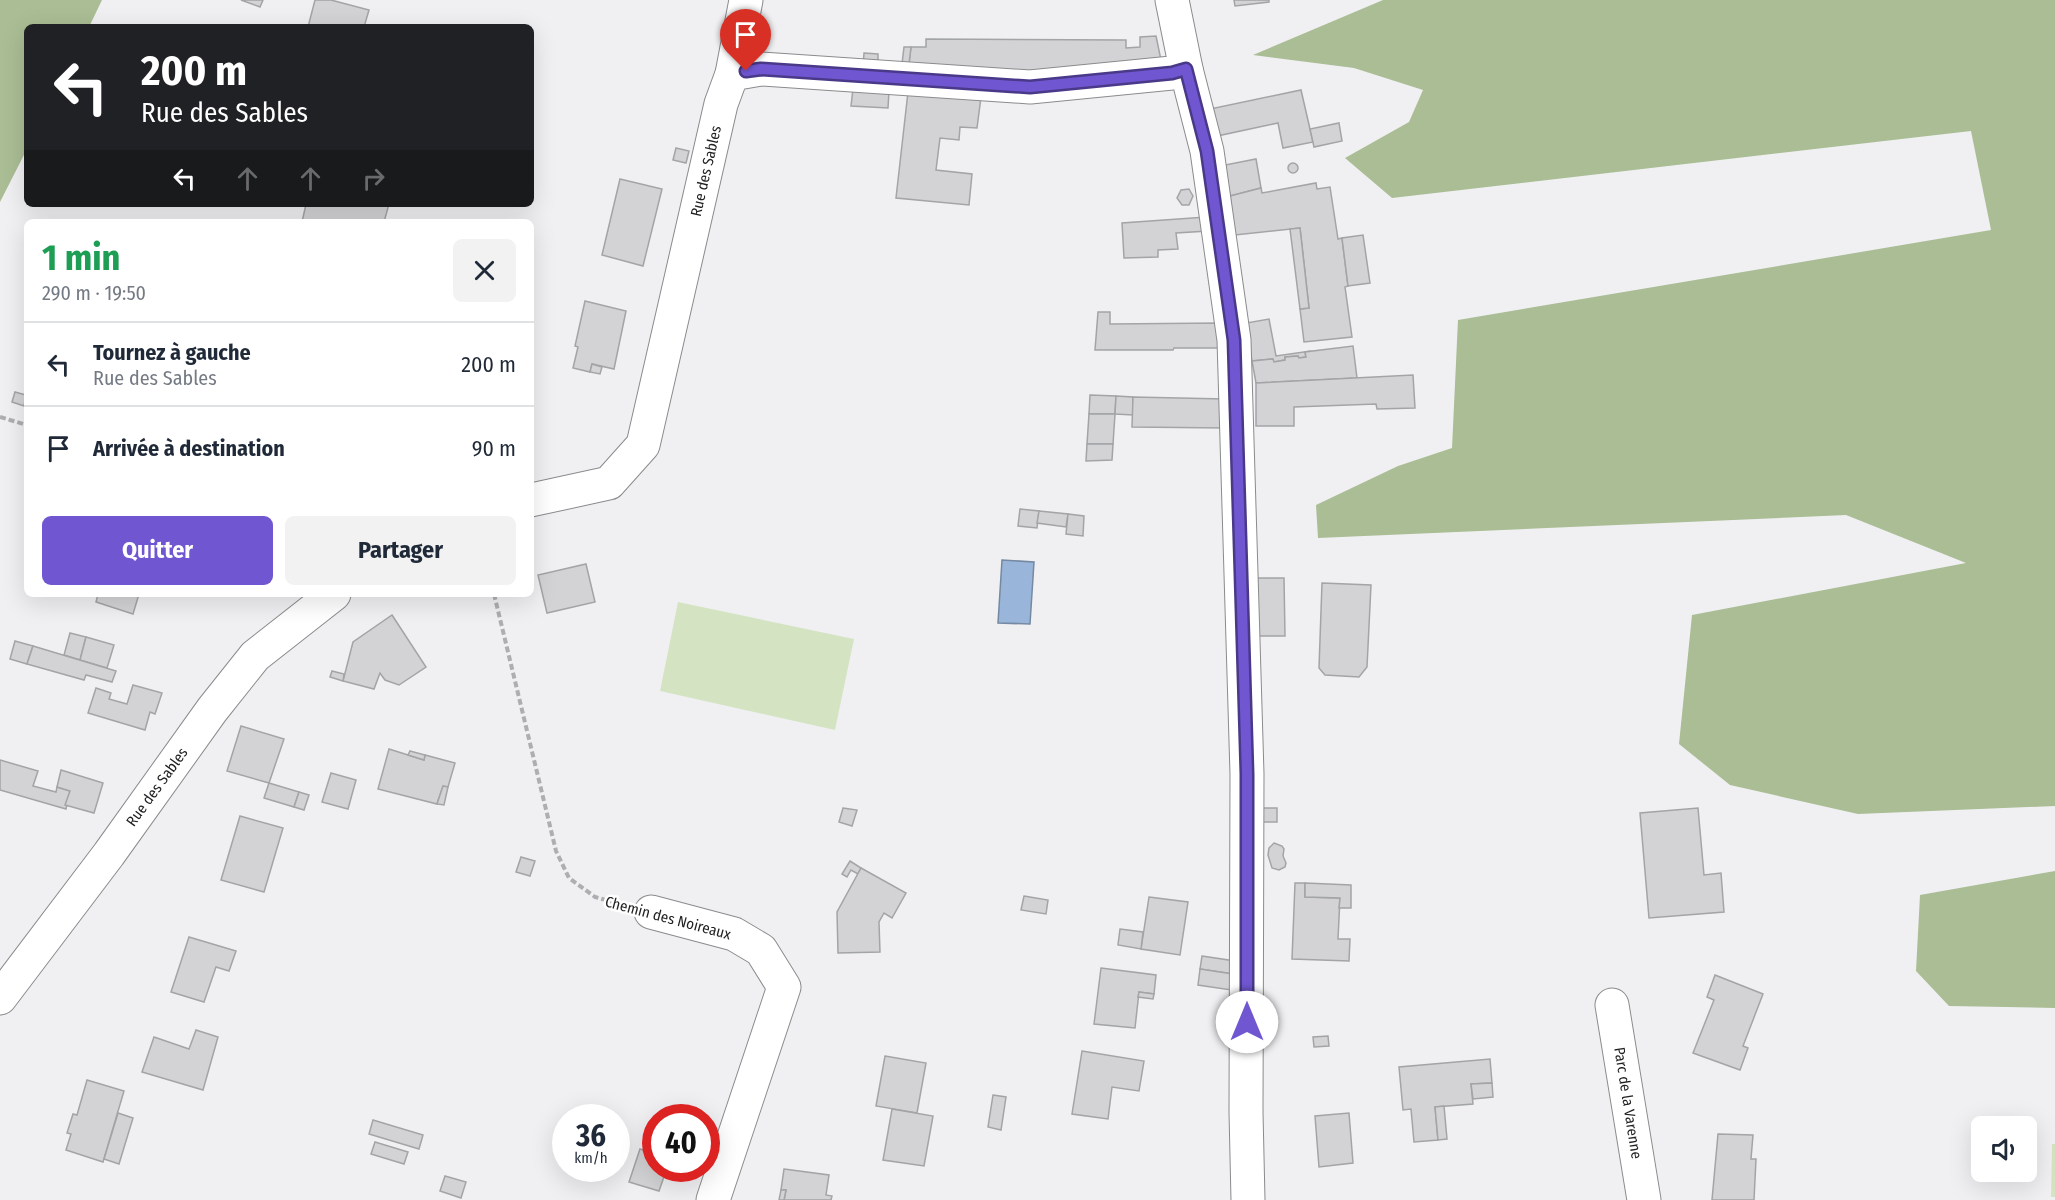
<!DOCTYPE html>
<html lang="fr">
<head>
<meta charset="utf-8">
<style>
  body { margin:0; font-family:"Fira Sans Condensed",sans-serif; background:#f2f2f3; color:#1f2937; height:100vh; display:flex; flex-direction:column; font-size:22px; white-space:nowrap }
  * { box-sizing:border-box; margin:0 }
  p { font-size:20px; color:#747a83 }
  .icon { flex:none; width:33px; height:33px; fill:none; stroke:currentColor; stroke-width:2; stroke-linecap:round; stroke-linejoin:round }
  .map { position:relative; flex:1; overflow:hidden }
  .details { position:absolute; left:24px; top:219px; width:510px; height:378px; display:flex; flex-direction:column; background:#fff; border-radius:9px; box-shadow:0 6px 24px #0002 }
  .details>* { flex:none }
  .top-card { position:absolute; left:24px; top:24px; width:510px; height:183px; border-radius:9px; box-shadow:0 6px 24px #0002; background:#202124; color:#fff; overflow:hidden }
  .fabs { position:absolute; left:1971px; top:1116px; display:grid; gap:12px }
  .fabs a { display:grid; place-items:center; width:66px; height:66px; border-radius:9px; background:#fff; box-shadow:0 6px 24px #0002; font-size:30px }
  .speed { position:absolute; left:552px; top:1104px; display:flex; gap:12px; font-size:30px; font-weight:700; text-align:center }
  .speed>* { display:grid; place-content:center; width:78px; height:78px; border-radius:50%; background:#fff; box-shadow:0 6px 24px #0002; line-height:1 }
  .speed small { font-size:15px; font-weight:400 }
  .speed .limit { border:9px solid #d22; background:#fff; color:#111 }
  .pin { position:absolute; display:grid; place-items:center; width:51px; height:51px; color:#fff; margin:-62px -26px; border-radius:50% 50% 50% 0; rotate:-45deg; box-shadow:0 0 6px #0007 }
  .pin .icon { rotate:45deg }
  .me { position:absolute; width:66px; margin:-33px; rotate:0deg; stroke-linejoin:round; filter:drop-shadow(0 0 4px #0008) }
  .turn { display:flex; align-items:center; gap:21px; height:126px; padding:0 18px; font-size:27px }
  .turn .icon { width:78px; height:78px; stroke-width:2.5 }
  .turn b { display:block; font-size:42px; line-height:51px }
  .lanes { display:flex; align-items:center; height:57px; padding:0 18px; background:#0003; justify-content:center; gap:30px; direction:ltr }
  .lanes .off { opacity:.35 }
  .round { display:grid; place-items:center; flex:none; width:63px; height:63px; border-radius:9px; background:#f2f2f3 }
  .summary { display:flex; align-items:center; justify-content:space-between; height:102px; padding:0 18px }
  h1 { font-size:36px; font-weight:700; line-height:45px; color:#1e9e55 }
  .cta { display:flex; gap:12px; margin-top:auto; padding:12px 18px }
  .cta a { flex:1; height:69px; border-radius:9px; background:#7057d1; color:#fff; font-size:24px; font-weight:700; line-height:69px; text-align:center }
  .cta a+a { background:#f2f2f3; color:#1f2937 }
  ul { padding:0; list-style:none }
  li { display:flex; align-items:center; gap:18px; height:84px; padding:0 18px; border-top:2px solid #e0e1e3 }
  li div { flex:1 }
  li b { display:block; font-size:22px }
  li em { font-style:normal }
  .map>svg:first-child { display:block }
</style>
</head>
<body>
<div class="map">
<svg width="2055" height="1200" viewBox="0 0 2055 1200">
  <rect width="100%" height="100%" fill="#f0f0f3"/>
  <g fill="#d4e4c3">
    <polygon points="678,602 854,639 835,730 660,691"/>
    <polygon points="2052,1144 2055,1144 2055,1197 2051,1197"/>
  </g>
  <g fill="#aabd94">
    <polygon points="0,0 102,0 89,27 27,27 27,149 0,202"/>
    <polygon points="1383,0 2055,0 2055,806 1858,814 1730,785 1679,744 1692,615 1966,563 1846,515 1318,538 1316,505 1398,466 1452,448 1458,320 1991,230 1971,131 1392,198 1345,158 1409,122 1423,90 1354,68 1253,55"/>
    <polygon points="2055,871 2055,1008 1949,1006 1916,971 1920,895"/>
  </g>
  <polygon fill="#99b5d9" stroke="#7589a2" stroke-width="1.5" points="1002,560 1034,562 1030,624 998,623"/>
  <g fill="#d3d3d6" stroke="#a3a4a6" stroke-width="1.5">
    <polygon points="241,0 263,0 260,7"/>
    <polygon points="315,0 331,0 369,10 364,27 308,27"/>
    <polygon points="1234,0 1269,0 1269,2 1235,6"/>
    <polygon points="1156,36 1161,60 1021,76 909,64 911,47 926,47 926,39 1126,40 1126,48 1140,47 1140,37"/>
    <polygon points="904,47 911,47 909,64 902,64"/>
    <polygon points="864,53 878,54 878,68 863,67"/>
    <polygon points="853,89 889,91 888,108 851,106"/>
    <polygon points="1301,90 1313,142 1283,148 1278,123 1217,136 1210,109"/>
    <polygon points="908,92 981,97 977,128 960,127 959,140 940,138 936,170 972,174 969,205 896,198"/>
    <polygon points="1339,123 1342,141 1314,147 1310,129"/>
    <polygon points="676,148 689,151 686,163 673,160"/>
    <polygon points="1256,159 1261,188 1230,196 1225,165"/>
    <circle cx="1293" cy="168" r="5"/>
    <polygon points="620,179 662,189 643,266 602,255"/>
    <polygon points="1316,183 1317,189 1330,187 1338,239 1342,238 1348,286 1345,287 1352,337 1304,342 1300,309 1309,308 1300,228 1235,235 1230,196 1261,188 1262,193"/>
    <polygon points="1189,189 1193,196 1189,205 1182,205 1177,198 1181,190"/>
    <polygon points="306,204 389,204 384,222 302,222"/>
    <polygon points="1206,217 1208,231 1176,233 1178,249 1158,250 1158,257 1124,258 1122,223"/>
    <polygon points="1300,228 1309,308 1300,309 1290,229"/>
    <polygon points="1363,235 1370,283 1348,286 1342,238"/>
    <polygon points="585,301 626,311 614,369 592,364 590,372 573,368 578,347 575,346"/>
    <polygon points="1098,312 1110,312 1110,324 1220,323 1224,348 1174,348 1173,350 1095,350"/>
    <polygon points="1269,319 1276,356 1311,351 1305,352 1306,357 1299,358 1298,356 1285,357 1285,360 1274,362 1273,359 1252,361 1246,323"/>
    <polygon points="1353,346 1357,378 1256,383 1252,361 1273,359 1274,362 1285,360 1285,357 1298,356 1299,358 1306,357 1305,352"/>
    <polygon points="592,364 602,367 600,374 590,372"/>
    <polygon points="1413,375 1415,408 1377,409 1376,404 1294,407 1294,426 1256,426 1256,383"/>
    <polygon points="15,392 26,395 24,406 12,402"/>
    <polygon points="1090,395 1116,396 1115,414 1089,414"/>
    <polygon points="1116,396 1133,397 1133,415 1115,414"/>
    <polygon points="1133,397 1225,399 1225,428 1132,427"/>
    <polygon points="1089,414 1115,414 1113,444 1087,444"/>
    <polygon points="1087,444 1113,444 1112,460 1086,461"/>
    <polygon points="1020,509 1039,511 1037,528 1018,526"/>
    <polygon points="1039,511 1068,514 1066,527 1037,523"/>
    <polygon points="1068,514 1084,516 1083,536 1066,534"/>
    <polygon points="586,564 595,602 547,613 538,575"/>
    <polygon points="1257,578 1284,578 1285,636 1257,636"/>
    <polygon points="1322,583 1371,585 1367,667 1359,677 1325,675 1319,668"/>
    <polygon points="98,594 139,594 133,614 96,602"/>
    <polygon points="392,615 426,667 399,685 385,680 380,673 374,689 343,681 353,642"/>
    <polygon points="70,633 86,637 80,660 64,655"/>
    <polygon points="86,637 114,645 107,668 80,660"/>
    <polygon points="15,641 33,646 27,664 10,659"/>
    <polygon points="33,646 116,671 112,682 86,675 84,680 27,664"/>
    <polygon points="332,671 344,674 343,681 330,677"/>
    <polygon points="133,685 162,693 155,714 150,712 145,730 88,713 96,688 111,693 109,699 127,704"/>
    <polygon points="241,726 284,739 269,783 227,771"/>
    <polygon points="389,749 424,760 425,755 455,763 448,787 443,786 437,804 378,789"/>
    <polygon points="410,751 425,755 424,760 408,755"/>
    <polygon points="0,760 38,771 33,786 56,792 57,787 70,791 66,809 0,790"/>
    <polygon points="61,770 103,783 94,813 65,805 70,791 57,787"/>
    <polygon points="331,773 356,780 348,809 322,802"/>
    <polygon points="269,783 299,792 294,807 264,798"/>
    <polygon points="443,786 448,787 444,805 437,804"/>
    <polygon points="299,792 309,795 304,810 294,807"/>
    <polygon points="843,808 857,810 852,826 839,822"/>
    <rect x="1261" y="808" width="16" height="14"/>
    <polygon points="1698,808 1704,875 1721,873 1724,912 1649,918 1640,813"/>
    <polygon points="240,816 283,828 264,892 221,880"/>
    <polygon points="1274,843 1282,846 1284,849 1283,856 1286,863 1285,867 1279,870 1272,868 1268,855 1269,848"/>
    <polygon points="521,857 535,861 530,876 516,872"/>
    <polygon points="850,861 861,868 858,874 851,870 847,877 842,874"/>
    <polygon points="861,868 906,893 892,918 884,913 879,922 880,952 838,953 837,912"/>
    <polygon points="1295,883 1305,883 1305,897 1340,898 1338,939 1350,939 1349,961 1292,959"/>
    <polygon points="1305,883 1351,885 1351,908 1339,908 1340,898 1305,897"/>
    <polygon points="1024,896 1048,900 1046,914 1021,910"/>
    <polygon points="1149,897 1188,902 1180,955 1141,949"/>
    <polygon points="1120,929 1143,932 1141,949 1118,945"/>
    <polygon points="189,937 236,951 229,971 216,967 204,1002 171,992"/>
    <polygon points="1202,956 1235,961 1233,974 1200,969"/>
    <polygon points="1101,968 1156,975 1154,994 1139,992 1135,1028 1094,1024"/>
    <polygon points="1200,969 1233,974 1231,990 1198,985"/>
    <polygon points="1715,975 1763,994 1743,1046 1748,1048 1740,1070 1693,1053 1714,1000 1707,997"/>
    <polygon points="1139,992 1154,994 1153,999 1138,997"/>
    <polygon points="196,1030 218,1037 203,1090 142,1072 154,1037 189,1049"/>
    <polygon points="1328,1036 1329,1046 1314,1047 1313,1037"/>
    <polygon points="1082,1051 1144,1061 1139,1091 1112,1087 1108,1119 1072,1114"/>
    <polygon points="885,1056 926,1063 917,1113 876,1106"/>
    <polygon points="1490,1059 1492,1083 1471,1084 1473,1104 1435,1107 1438,1140 1414,1142 1411,1109 1403,1110 1399,1067"/>
    <polygon points="87,1080 124,1091 103,1162 66,1150 71,1134 67,1133 73,1114 77,1115"/>
    <polygon points="1492,1083 1493,1097 1473,1099 1471,1084"/>
    <polygon points="993,1095 1006,1097 1001,1130 988,1127"/>
    <polygon points="1444,1106 1447,1139 1438,1140 1435,1107"/>
    <polygon points="892,1109 933,1116 924,1166 883,1160"/>
    <polygon points="118,1113 133,1118 119,1164 104,1159"/>
    <polygon points="1349,1113 1353,1163 1319,1167 1315,1116"/>
    <polygon points="373,1120 423,1135 419,1149 369,1134"/>
    <polygon points="1718,1134 1753,1135 1751,1159 1756,1159 1754,1200 1712,1200"/>
    <polygon points="375,1142 408,1152 404,1164 371,1154"/>
    <polygon points="640,1149 656,1154 656,1168 667,1168 659,1191 629,1182"/>
    <polygon points="784,1169 829,1175 826,1195 832,1196 831,1200 784,1200 786,1190 781,1190"/>
    <polygon points="445,1176 466,1182 461,1198 440,1191"/>
    <polygon points="781,1190 786,1190 784,1200 779,1200"/>
  </g>
  <g fill="none" stroke-linecap="round" stroke-linejoin="round">
    <g stroke="#8a8b8d" stroke-width="35">
      <g id="minor">
        <polyline points="1172,0 1186,69 1207,151 1234,340 1247,774 1246,1112 1248,1200"/>
        <polyline points="732,74 746,0"/>
        <polyline points="531,500 609,483 643,445 721,104 732,74 761,69 1030,87 1172,73 1186,69"/>
        <polyline points="651,912 734,934 761,950 784,987 713,1200"/>
        <polyline points="0,998 109,854 212,710 255,656 334,594"/>
        <polyline points="1612,1005 1644,1200"/>
      </g>
    </g>
    <g stroke="#aeaeb0" stroke-width="4" stroke-dasharray="6 3" stroke-linecap="butt">
      <polyline points="0,417 27,425"/>
      <polyline points="494,594 556,851 569,878 595,897 620,904"/>
    </g>
    <use href="#minor" stroke="#fff" stroke-width="33"/>
  </g>
  <g fill="none" stroke-linecap="round" stroke-linejoin="round">
    <g stroke="#493988" stroke-width="15">
      <polyline id="route" points="746,71 761,69 1030,87 1172,73 1186,69 1207,151 1234,340 1247,774 1247,1022"/>
    </g>
    <use href="#route" stroke="#7057d1" stroke-width="10"/>
  </g>
  <g text-anchor="middle" dominant-baseline="central" stroke-width="5" stroke-linejoin="round" paint-order="stroke">
    <g font-size="15" fill="#222223" stroke="#fff">
      <text transform="translate(706 171) rotate(-77)">Rue des Sables</text>
      <text transform="translate(157 787) rotate(-54)">Rue des Sables</text>
      <text transform="translate(668 918) rotate(15)">Chemin des Noireaux</text>
      <text transform="translate(1628 1103) rotate(81)">Parc de la Varenne</text>
    </g>
  </g>
</svg>
<div class="fabs">
<a><svg class="icon" aria-label="sound" viewBox="0 0 24 24"><path d="M4 9h4l5-4v14l-5-4H4zM17 9q2 3 0 6"/></svg></a>
</div>
<div class="speed"><div>36<small>km/h</small></div><div class="limit">40</div></div>
<div class="pin" style="left:746px;top:71px;background:#d93025"><svg class="icon" aria-label="arrive" viewBox="0 0 24 24"><path d="M6 21V4h12l-3 4 3 4H6"/></svg></div>
<svg class="me" style="left:1247px;top:1022px" viewBox="-20 -20 40 40"><circle r="19" fill="#fff"/><path d="M0-13L10 11 0 6-10 11z" fill="#7057d1"/></svg>
<div class="top-card">
<div class="turn"><svg class="icon" aria-label="left" viewBox="0 0 24 24"><path d="M17 20v-9H6M10 6l-5 5 5 5"/></svg><div><b>200 m</b>Rue des Sables</div></div>
<div class="lanes"><svg class="icon" aria-label="left" viewBox="0 0 24 24"><path d="M17 20v-9H6M10 6l-5 5 5 5"/></svg><svg class="icon off" aria-label="ahead" viewBox="0 0 24 24"><path d="M12 20V5M6 11l6-6 6 6"/></svg><svg class="icon off" aria-label="ahead" viewBox="0 0 24 24"><path d="M12 20V5M6 11l6-6 6 6"/></svg><svg class="icon off" aria-label="right" viewBox="0 0 24 24"><path d="M7 20v-9h11M14 6l5 5-5 5"/></svg></div>
</div>
<section class="details">
<div class="summary"><div><h1>1 min</h1><p>290 m · 19:50</p></div><a class="round"><svg class="icon" aria-label="close" viewBox="0 0 24 24"><path d="M6 6l12 12M18 6L6 18"/></svg></a></div>
<ul>
<li><svg class="icon" aria-label="left" viewBox="0 0 24 24"><path d="M17 20v-9H6M10 6l-5 5 5 5"/></svg><div><b>Tournez à gauche</b><p>Rue des Sables</p></div><em>200 m</em></li>
<li><svg class="icon" aria-label="arrive" viewBox="0 0 24 24"><path d="M6 21V4h12l-3 4 3 4H6"/></svg><div><b>Arrivée à destination</b></div><em>90 m</em></li>
</ul>
<div class="cta"><a>Quitter</a><a>Partager</a></div>
</section>
</div>
</body>
</html>
